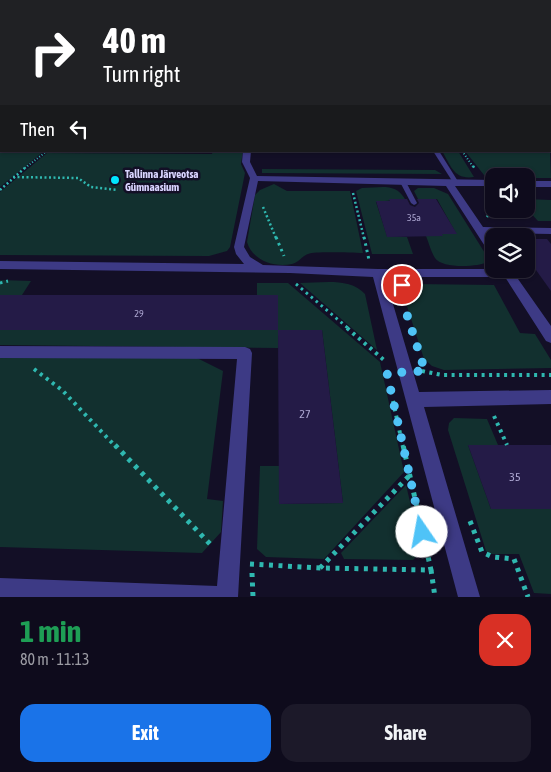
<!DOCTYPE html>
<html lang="en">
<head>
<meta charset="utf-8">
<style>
  body { margin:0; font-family:"Asap Condensed",sans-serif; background:#1c1929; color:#f1f3f6; height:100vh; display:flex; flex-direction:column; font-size:19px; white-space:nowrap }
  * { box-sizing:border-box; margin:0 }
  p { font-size:16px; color:#9b9ba3 }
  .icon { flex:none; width:28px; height:28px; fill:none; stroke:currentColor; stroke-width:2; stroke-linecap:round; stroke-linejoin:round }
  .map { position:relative; height:597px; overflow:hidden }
  .drawer { display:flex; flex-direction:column; background:#0e0b1c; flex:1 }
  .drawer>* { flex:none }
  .banner { position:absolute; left:0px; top:0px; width:551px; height:152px; box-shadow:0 1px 4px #0004,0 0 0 1px #2e2b3b; background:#202124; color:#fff; overflow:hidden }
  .fabs { position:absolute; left:485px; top:168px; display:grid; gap:10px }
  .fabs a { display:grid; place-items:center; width:50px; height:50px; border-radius:10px; background:#0e0b1c; box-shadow:0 1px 4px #0004,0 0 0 1px #2e2b3b; font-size:25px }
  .pin { position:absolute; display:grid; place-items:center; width:42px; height:42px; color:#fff; margin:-21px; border:2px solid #fff; border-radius:50%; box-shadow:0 1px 5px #0007 }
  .me { position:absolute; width:55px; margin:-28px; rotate:348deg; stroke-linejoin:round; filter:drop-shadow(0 0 4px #0008) }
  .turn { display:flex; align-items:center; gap:18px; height:105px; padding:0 20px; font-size:22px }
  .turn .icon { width:65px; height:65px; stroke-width:2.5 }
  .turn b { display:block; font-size:35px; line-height:42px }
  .then { display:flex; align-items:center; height:48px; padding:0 20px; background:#0003; gap:10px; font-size:19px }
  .round { display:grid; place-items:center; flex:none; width:52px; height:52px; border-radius:15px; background:#1c1929 }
  .head { display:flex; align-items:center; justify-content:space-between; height:85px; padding:0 20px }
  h1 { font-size:30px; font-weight:700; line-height:38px; color:#1e9e55 }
  .primary-button { display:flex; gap:10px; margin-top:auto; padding:10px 20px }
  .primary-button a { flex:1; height:58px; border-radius:15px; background:#1a73e8; color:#fff; font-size:20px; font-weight:700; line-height:58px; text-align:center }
  .primary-button a+a { background:#1c1929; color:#f1f3f6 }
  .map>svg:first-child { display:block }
</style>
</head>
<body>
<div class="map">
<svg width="551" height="597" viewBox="0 0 551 597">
  <rect width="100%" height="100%" fill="#130f26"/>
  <g fill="#12302f">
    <polygon points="0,89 1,151 44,151 0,187"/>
    <polygon points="550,150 551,178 526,178 526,176 491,178 484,175 465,151"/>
    <polygon points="213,151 243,151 241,164 245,173 230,247 227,251 209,256 0,255 0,192 47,153 212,154"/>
    <path d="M442,151H458L474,177C454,180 451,166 442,151Z"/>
    <polygon points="262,169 435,170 442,174 265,173 262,173"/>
    <path d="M274,184L287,191H350L363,253C352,253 316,251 308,254C302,256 298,263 292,264C274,268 252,260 247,242L255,195L260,190Z"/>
    <path d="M362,188C380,188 395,182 405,199L376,202L387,236L407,237L413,254H372L356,191Z"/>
    <path d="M418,188H434L448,194L488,258V262C478,267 442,269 435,258C431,252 429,243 426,236H442L441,234L456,233L437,199H418L414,191Z"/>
    <polygon points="526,199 551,200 551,221 538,221 526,208"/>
    <polygon points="0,280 31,281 22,295 0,296"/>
    <polygon points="257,283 288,283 380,362 404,472 324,559 266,557 257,549 260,466 279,466 279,504 343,503 322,330 278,330 278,348 0,345 0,330 278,295 257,295"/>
    <path d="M300,283C321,283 350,277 365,294L377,350Z"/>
    <polygon points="414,284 494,285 520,333 535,334 551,360 551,368 444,370 432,366 424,359 404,297 407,287"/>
    <polygon points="0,356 195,357 223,371 207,499 223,501 221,532 202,553 0,547"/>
    <polygon points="454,418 487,419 498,445 468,445 491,509 551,509 551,594 534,593 519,554 491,554 486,551 448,430 449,423"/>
    <polygon points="406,485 420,544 420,553 413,560 344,559 341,553"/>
  </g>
  <g fill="#241b47">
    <polygon points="389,199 407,199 410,205 415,207 419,203 417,199 436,199 457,234 442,234 443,236 387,237 376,201 390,201"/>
    <polygon points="526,239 547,239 551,244 551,291 526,256"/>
    <rect x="0" y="295" width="278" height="35"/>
    <polygon points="278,330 322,330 343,503 279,504"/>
    <polygon points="468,445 551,445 551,509 491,509"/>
  </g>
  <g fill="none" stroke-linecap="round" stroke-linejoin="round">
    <polyline stroke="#2fb8b0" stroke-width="1" stroke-dasharray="1 2" stroke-linecap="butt" points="0,82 1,84"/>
    <g stroke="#2fb8b0" stroke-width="2" stroke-dasharray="1 2" stroke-linecap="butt">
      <polyline points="462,151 474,168"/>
      <polyline points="46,152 210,151"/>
      <polyline points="25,168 47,151"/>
    </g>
    <g stroke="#2fb8b0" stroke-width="2.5" stroke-dasharray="2 2.5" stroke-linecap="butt">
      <polyline points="473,166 475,169"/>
      <polyline points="13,177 78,178 91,187 118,190"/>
      <polyline points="0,190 27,166"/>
      <polyline points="353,193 364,238"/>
      <polyline points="263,207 276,238"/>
      <polyline points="487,217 494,206"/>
    </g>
    <g stroke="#2fb8b0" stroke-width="3" stroke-dasharray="2.5 4" stroke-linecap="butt">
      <polyline points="276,237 284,256"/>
      <polyline points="364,237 369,260"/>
      <polyline points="0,283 8,281"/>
      <polyline points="296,284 349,329"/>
    </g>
    <g stroke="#2fb8b0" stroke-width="4" stroke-dasharray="3 4.5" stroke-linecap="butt">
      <polyline points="347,328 384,360"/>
      <polyline points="34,369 62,390 116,447"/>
      <polyline points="422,371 442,375 551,375"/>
      <polyline points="393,401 403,447"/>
      <polyline points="494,416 507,445"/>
    </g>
    <g stroke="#2fb8b0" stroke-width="5" stroke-dasharray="4 5.5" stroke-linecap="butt">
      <polyline points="115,445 210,544"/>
      <polyline points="470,521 482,552 493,557 514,559 528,597"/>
      <polyline points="250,564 320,568 431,570 403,445"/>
      <polyline points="320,568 410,475"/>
      <polyline points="431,570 435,597"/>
      <polyline points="252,573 253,597"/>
    </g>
    <g fill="#3d3a85" fill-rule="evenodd">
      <polygon points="433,151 439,151 459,183 458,184 454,184"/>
      <polygon points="401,181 406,182 417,203 416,204 414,205 411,203 400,182"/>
    </g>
    <g fill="#3d3a85" fill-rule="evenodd">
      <polygon points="243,151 251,151 250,162 257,176 494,180 494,186 455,186 483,227 551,228 551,234 487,233 494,242 494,254 490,254 446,186 258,181 244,247 250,257 263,265 378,269 511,269 551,326 551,343 546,341 505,277 385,277 419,392 551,390 551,404 424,407 480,597 458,597 373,277 290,273 0,269 0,261 244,264 236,254 234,247 250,178 242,162"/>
      <rect x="526" y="181" width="25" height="6"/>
      <polygon points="0,346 245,347 250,349 252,353 238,597 0,597 0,578 217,586 237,359 0,358"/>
    </g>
  </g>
  <linearGradient id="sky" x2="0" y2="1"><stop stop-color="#0a0815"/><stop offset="0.45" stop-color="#333752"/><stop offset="1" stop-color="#333752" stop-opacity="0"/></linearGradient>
  <rect width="551" height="153" fill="url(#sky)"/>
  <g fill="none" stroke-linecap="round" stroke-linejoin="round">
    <polyline stroke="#4fc3f7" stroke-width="9" stroke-dasharray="0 16.2" points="402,285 400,293 425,371 387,373 422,532"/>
  </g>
  <circle fill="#00e5ff" stroke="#130f26" stroke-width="2" cx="115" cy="180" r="5"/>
  <g text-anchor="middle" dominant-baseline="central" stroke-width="5" stroke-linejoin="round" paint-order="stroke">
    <g font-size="10" fill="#aca6d1">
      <text x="414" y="217">35a</text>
      <text x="139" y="313">29</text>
    </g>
    <g font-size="11" font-weight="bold" fill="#d9d4ff" stroke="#130f26" text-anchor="start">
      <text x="125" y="174">Tallinna Järveotsa<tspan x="125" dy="13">Gümnaasium</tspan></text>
    </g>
    <g font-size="12" fill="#aca6d1">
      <text x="305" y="414">27</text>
      <text x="515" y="477">35</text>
    </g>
  </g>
</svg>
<div class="fabs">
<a><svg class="icon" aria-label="sound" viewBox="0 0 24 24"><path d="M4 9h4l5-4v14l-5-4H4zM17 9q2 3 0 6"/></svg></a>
<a><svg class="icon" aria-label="layers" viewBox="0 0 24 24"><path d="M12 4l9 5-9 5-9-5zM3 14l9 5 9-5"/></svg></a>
</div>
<div class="pin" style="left:402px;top:285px;background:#d93025"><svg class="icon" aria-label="arrive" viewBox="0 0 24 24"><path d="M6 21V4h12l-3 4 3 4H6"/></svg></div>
<svg class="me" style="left:422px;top:532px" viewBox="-20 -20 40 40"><circle r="19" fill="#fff"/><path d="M0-13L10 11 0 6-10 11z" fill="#4fc3f7"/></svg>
<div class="banner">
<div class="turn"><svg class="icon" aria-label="right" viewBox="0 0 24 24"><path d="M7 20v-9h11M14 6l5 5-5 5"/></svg><div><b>40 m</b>Turn right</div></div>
<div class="then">Then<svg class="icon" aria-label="left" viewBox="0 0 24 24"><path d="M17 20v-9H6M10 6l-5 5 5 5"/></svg></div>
</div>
</div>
<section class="drawer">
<div class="head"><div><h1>1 min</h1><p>80 m · 11:13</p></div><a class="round" style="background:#d93025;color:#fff"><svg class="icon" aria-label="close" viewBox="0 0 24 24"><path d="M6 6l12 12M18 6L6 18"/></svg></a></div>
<div class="primary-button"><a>Exit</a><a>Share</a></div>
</section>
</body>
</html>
